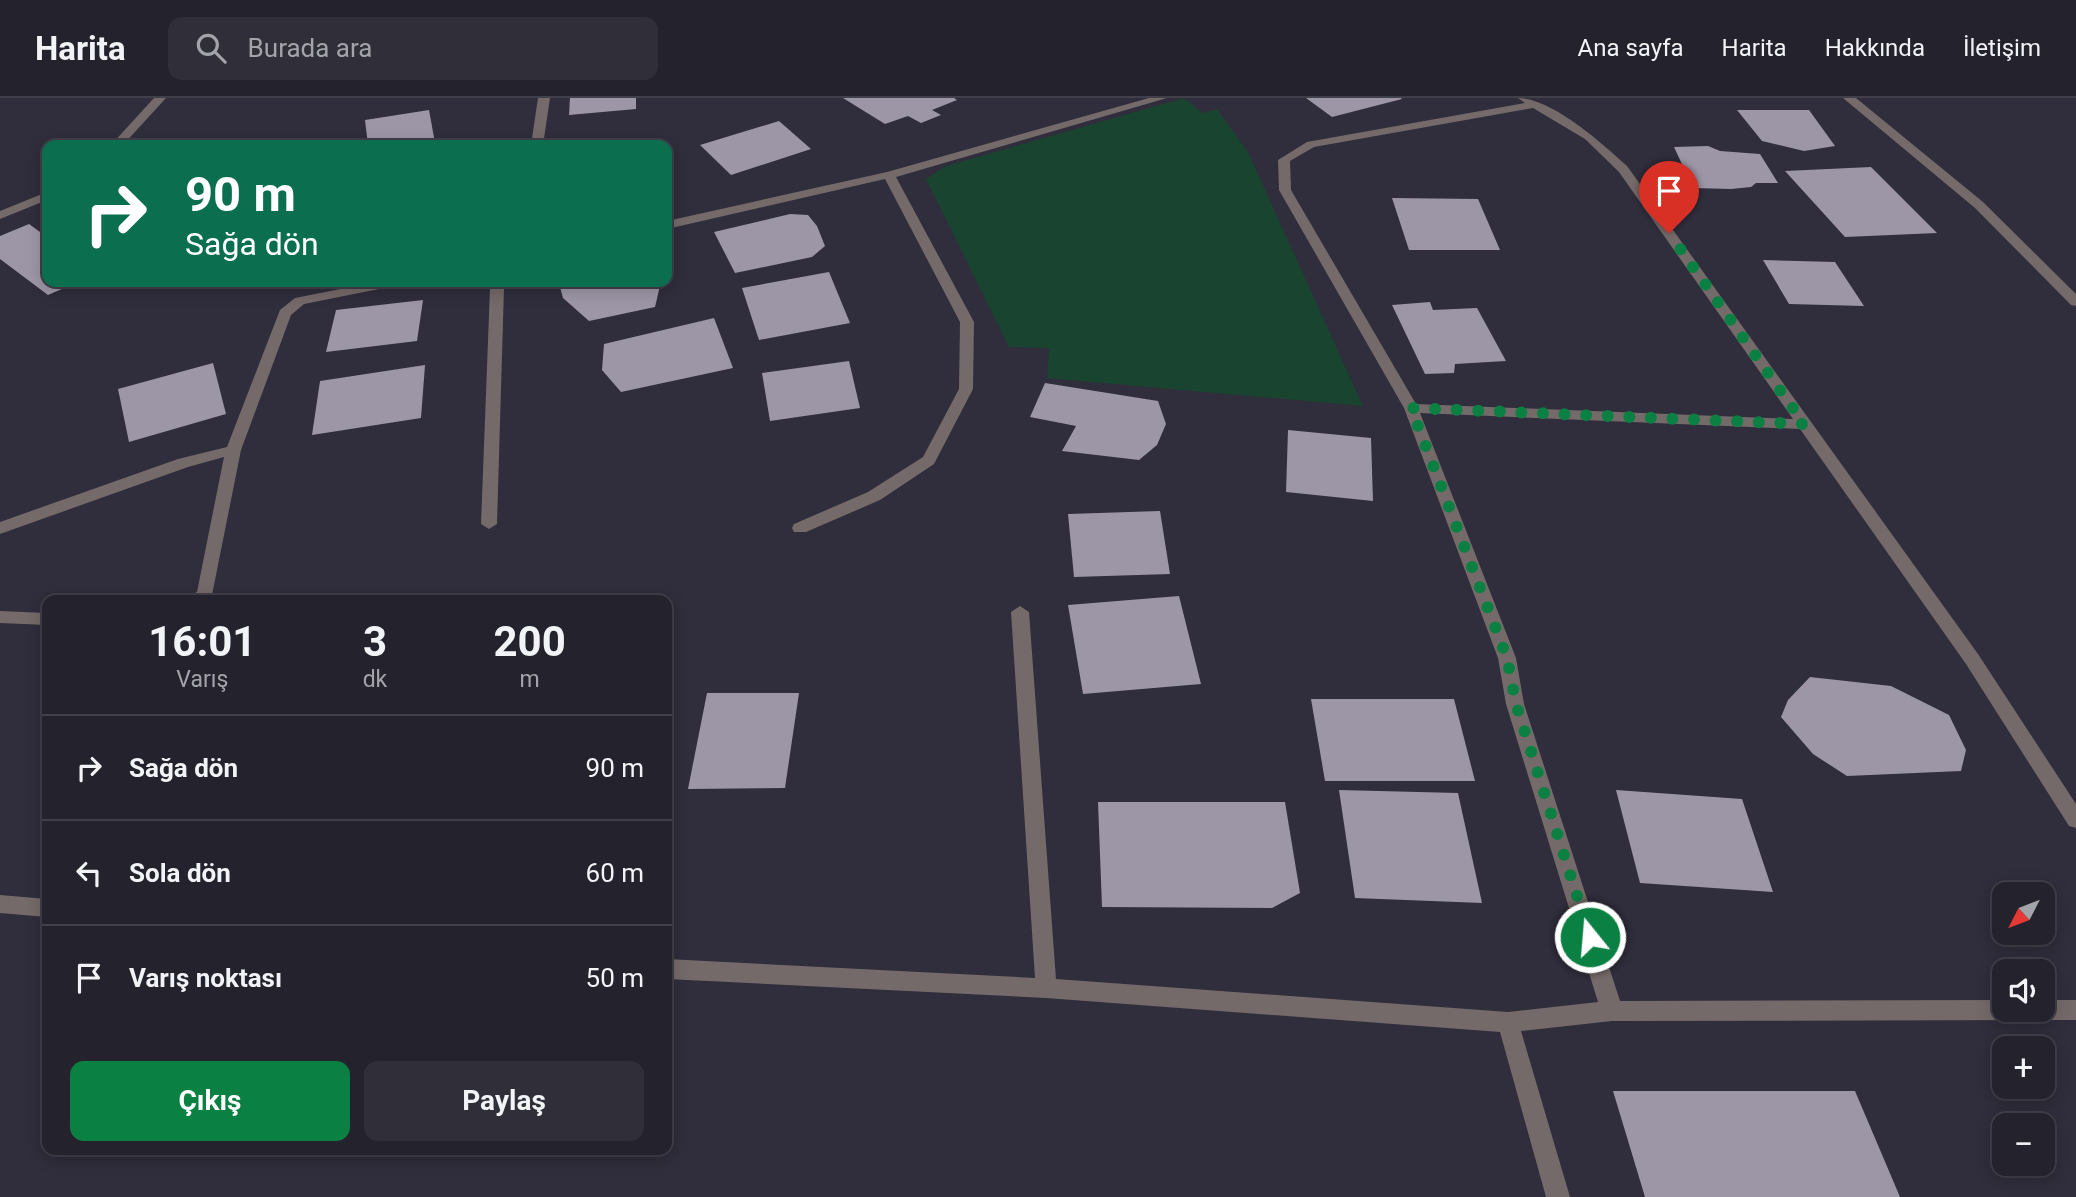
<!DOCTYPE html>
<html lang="tr">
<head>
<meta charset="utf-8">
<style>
  body { margin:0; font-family:Roboto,sans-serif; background:#302f39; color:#f1f3f6; height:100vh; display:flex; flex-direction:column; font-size:26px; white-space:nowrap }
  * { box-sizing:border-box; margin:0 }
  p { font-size:23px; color:#a3a4aa }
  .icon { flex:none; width:38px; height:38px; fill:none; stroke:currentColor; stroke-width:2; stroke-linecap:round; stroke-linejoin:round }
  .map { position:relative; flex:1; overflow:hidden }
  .panel { position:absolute; left:42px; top:497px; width:630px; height:560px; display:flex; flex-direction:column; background:#24222d; border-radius:14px; box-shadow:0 4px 18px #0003,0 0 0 2px #413f49 }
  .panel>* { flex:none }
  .guide { position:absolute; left:42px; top:42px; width:630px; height:147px; border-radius:14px; box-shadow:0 4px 18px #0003,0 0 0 2px #413f49; background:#0b6e4f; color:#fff; overflow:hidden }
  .needle { width:46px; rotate:228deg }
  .tools { position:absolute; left:1992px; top:784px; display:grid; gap:14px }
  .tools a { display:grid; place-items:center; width:63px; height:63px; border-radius:14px; background:#24222d; box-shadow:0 4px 18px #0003,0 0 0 2px #413f49; font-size:35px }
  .pin { position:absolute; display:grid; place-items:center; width:60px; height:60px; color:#fff; margin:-72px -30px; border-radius:50% 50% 50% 0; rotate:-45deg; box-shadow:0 0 7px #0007 }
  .pin .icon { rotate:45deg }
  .me { position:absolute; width:77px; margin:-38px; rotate:343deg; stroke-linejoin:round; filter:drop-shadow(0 0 5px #0008) }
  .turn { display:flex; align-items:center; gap:24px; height:147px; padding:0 28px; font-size:32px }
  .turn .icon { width:91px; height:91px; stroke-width:2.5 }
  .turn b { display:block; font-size:49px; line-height:60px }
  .eta { display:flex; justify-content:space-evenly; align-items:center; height:119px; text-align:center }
  .eta b { font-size:42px; font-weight:700; line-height:49px }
  .action { display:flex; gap:14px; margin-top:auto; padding:14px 28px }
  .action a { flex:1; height:80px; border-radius:14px; background:#0b8043; color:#fff; font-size:28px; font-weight:700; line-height:80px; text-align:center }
  .action a+a { background:#302f39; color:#f1f3f6 }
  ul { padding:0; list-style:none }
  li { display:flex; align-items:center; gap:21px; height:105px; padding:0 28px; border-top:2px solid #413f49 }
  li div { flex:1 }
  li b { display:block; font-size:26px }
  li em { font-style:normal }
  header { display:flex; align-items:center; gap:42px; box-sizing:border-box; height:98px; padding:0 35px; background:#24222d; border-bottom:2px solid #413f49 }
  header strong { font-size:33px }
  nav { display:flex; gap:38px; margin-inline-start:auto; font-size:24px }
  .search { width:490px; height:63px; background:#302f39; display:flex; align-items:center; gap:18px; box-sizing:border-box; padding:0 24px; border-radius:14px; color:#a3a4aa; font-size:26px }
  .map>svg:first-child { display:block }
</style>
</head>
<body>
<header>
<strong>Harita</strong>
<div class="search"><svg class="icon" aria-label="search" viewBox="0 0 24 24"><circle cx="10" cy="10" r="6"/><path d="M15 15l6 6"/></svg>Burada ara</div>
<nav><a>Ana sayfa</a><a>Harita</a><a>Hakkında</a><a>İletişim</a></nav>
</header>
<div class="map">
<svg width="2076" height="1099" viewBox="0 0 2076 1099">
  <rect width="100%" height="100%" fill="#302d3c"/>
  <polygon fill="#19442f" points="1184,0 1203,15 1217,11 1248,54 1363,308 1047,280 1049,250 1009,249 926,81 946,68"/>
  <g fill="#9d96a7">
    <polygon points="570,0 636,0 636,11 569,17"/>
    <polygon points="843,0 954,0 957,2 932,12 941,17 921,25 908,18 885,26"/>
    <polygon points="1306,0 1401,0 1402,1 1332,19"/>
    <polygon points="429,12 435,45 368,47 365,22"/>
    <polygon points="1737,12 1809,12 1835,48 1804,53 1762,43"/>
    <polygon points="779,23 811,51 731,77 700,47"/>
    <polygon points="1708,48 1720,53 1760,56 1778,85 1756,85 1751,89 1731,91 1693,90 1674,49"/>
    <polygon points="1871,69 1937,135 1845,139 1785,73"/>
    <polygon points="1392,100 1478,101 1500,152 1409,152"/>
    <polygon points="790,116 808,117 817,128 825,148 812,159 735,175 714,134"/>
    <polygon points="29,126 47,139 47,184 78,184 48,197 0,161 0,138"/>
    <polygon points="1763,162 1835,164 1864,208 1789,206"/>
    <polygon points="829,174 850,225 759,242 742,190"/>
    <polygon points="563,184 659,184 659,192 655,209 589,223 563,200 560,189"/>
    <polygon points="423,202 417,243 326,254 336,212"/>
    <polygon points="1430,204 1433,212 1477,210 1506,263 1455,266 1454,275 1425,276 1392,207"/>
    <polygon points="714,220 733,270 621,294 602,272 604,246"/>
    <polygon points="849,263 860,310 770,323 762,275"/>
    <polygon points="213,265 226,316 129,344 118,291"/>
    <polygon points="425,267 421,320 312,337 320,283"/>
    <polygon points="1045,285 1158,303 1166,326 1157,347 1139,362 1062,353 1076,328 1030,319"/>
    <polygon points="1288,332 1371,340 1373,403 1286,394"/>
    <polygon points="1160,413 1170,476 1074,479 1068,416"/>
    <polygon points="1179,498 1201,586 1083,596 1068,507"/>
    <polygon points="1810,579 1891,588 1949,617 1966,652 1961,673 1847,678 1813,656 1781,619 1788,602"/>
    <polygon points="707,595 799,595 785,690 688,691"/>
    <polygon points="1311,601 1454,601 1475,683 1325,683"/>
    <polygon points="1339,692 1458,695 1482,805 1355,800"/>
    <polygon points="1616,692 1742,701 1773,794 1640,785"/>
    <polygon points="1098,704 1285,704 1300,795 1272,810 1102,809"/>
    <polygon points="1613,993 1855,993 1900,1099 1645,1099"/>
  </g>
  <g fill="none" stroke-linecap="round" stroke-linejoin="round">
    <g fill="#746a69" fill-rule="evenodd">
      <polygon points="154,0 166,0 123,47 111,47"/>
      <polygon points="538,0 550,0 543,47 531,47"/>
      <polygon points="1149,0 1167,0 896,79 974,224 973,291 934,366 880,402 806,434 794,434 792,430 794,426 868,394 923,359 959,291 960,224 885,81 667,131 667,123 887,74"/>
      <path d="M1518,0C1552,0 1603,46 1627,68L1978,556L2076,706V730L2069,728L1966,566L1800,331L1420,315L1516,560L1524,606L1620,903L2004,902V912H2042V902H2076V922L1612,923L1521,933L1570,1099H1546L1500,934L1046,900L667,881V861L1035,880L1011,514L1020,508L1029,514L1056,881L1508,914L1598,904L1506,606L1498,560L1404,310L1279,92L1278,62L1307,44L1525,5ZM1533,10L1585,41L1619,74L1793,321L1416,306L1291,92L1290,63L1314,49Z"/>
      <polygon points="1843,0 1856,0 1983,104 2076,196 2076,208 2071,207 1975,110"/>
      <polygon points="47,94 47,102 0,121 0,113"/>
      <polygon points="376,184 401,184 394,188 304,206 291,217 241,352 211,502 185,502 187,498 197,494 224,359 188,369 0,436 0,424 178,361 227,349 280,212 295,200"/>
      <polygon points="494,184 507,184 504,190 497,426 489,431 481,426 490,190"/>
      <polygon points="0,513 47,515 47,527 0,525"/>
      <polygon points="0,797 47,801 47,819 0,815"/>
    </g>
  </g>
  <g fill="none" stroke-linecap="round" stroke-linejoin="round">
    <polyline stroke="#0b8043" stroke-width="12" stroke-dasharray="0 21.6" points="1590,839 1516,606 1507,560 1411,310 1804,326 1669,135"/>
  </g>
</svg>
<div class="tools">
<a><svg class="needle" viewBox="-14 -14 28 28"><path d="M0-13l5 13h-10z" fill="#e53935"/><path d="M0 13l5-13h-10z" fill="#a3a4aa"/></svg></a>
<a><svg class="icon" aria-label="sound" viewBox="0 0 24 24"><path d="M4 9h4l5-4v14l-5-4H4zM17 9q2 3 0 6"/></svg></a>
<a>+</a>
<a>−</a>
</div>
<div class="pin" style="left:1669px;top:135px;background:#d93025"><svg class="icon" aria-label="arrive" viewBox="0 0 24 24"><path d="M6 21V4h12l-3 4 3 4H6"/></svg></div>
<svg class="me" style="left:1590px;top:839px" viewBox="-20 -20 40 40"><circle r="17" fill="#0b8043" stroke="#fff" stroke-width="3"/><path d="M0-11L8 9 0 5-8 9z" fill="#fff"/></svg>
<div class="guide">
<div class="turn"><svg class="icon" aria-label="right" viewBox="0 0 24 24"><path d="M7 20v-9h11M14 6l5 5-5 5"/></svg><div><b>90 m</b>Sağa dön</div></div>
</div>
<section class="panel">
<div class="eta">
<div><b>16:01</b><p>Varış</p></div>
<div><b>3</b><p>dk</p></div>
<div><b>200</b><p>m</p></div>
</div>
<ul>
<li><svg class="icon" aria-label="right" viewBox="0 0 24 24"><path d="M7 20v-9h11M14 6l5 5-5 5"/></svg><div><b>Sağa dön</b></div><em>90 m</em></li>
<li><svg class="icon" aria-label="left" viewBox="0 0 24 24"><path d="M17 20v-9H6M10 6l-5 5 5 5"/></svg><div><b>Sola dön</b></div><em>60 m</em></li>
<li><svg class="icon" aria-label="arrive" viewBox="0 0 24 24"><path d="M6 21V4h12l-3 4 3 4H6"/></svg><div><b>Varış noktası</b></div><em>50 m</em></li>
</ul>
<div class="action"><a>Çıkış</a><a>Paylaş</a></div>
</section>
</div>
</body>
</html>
